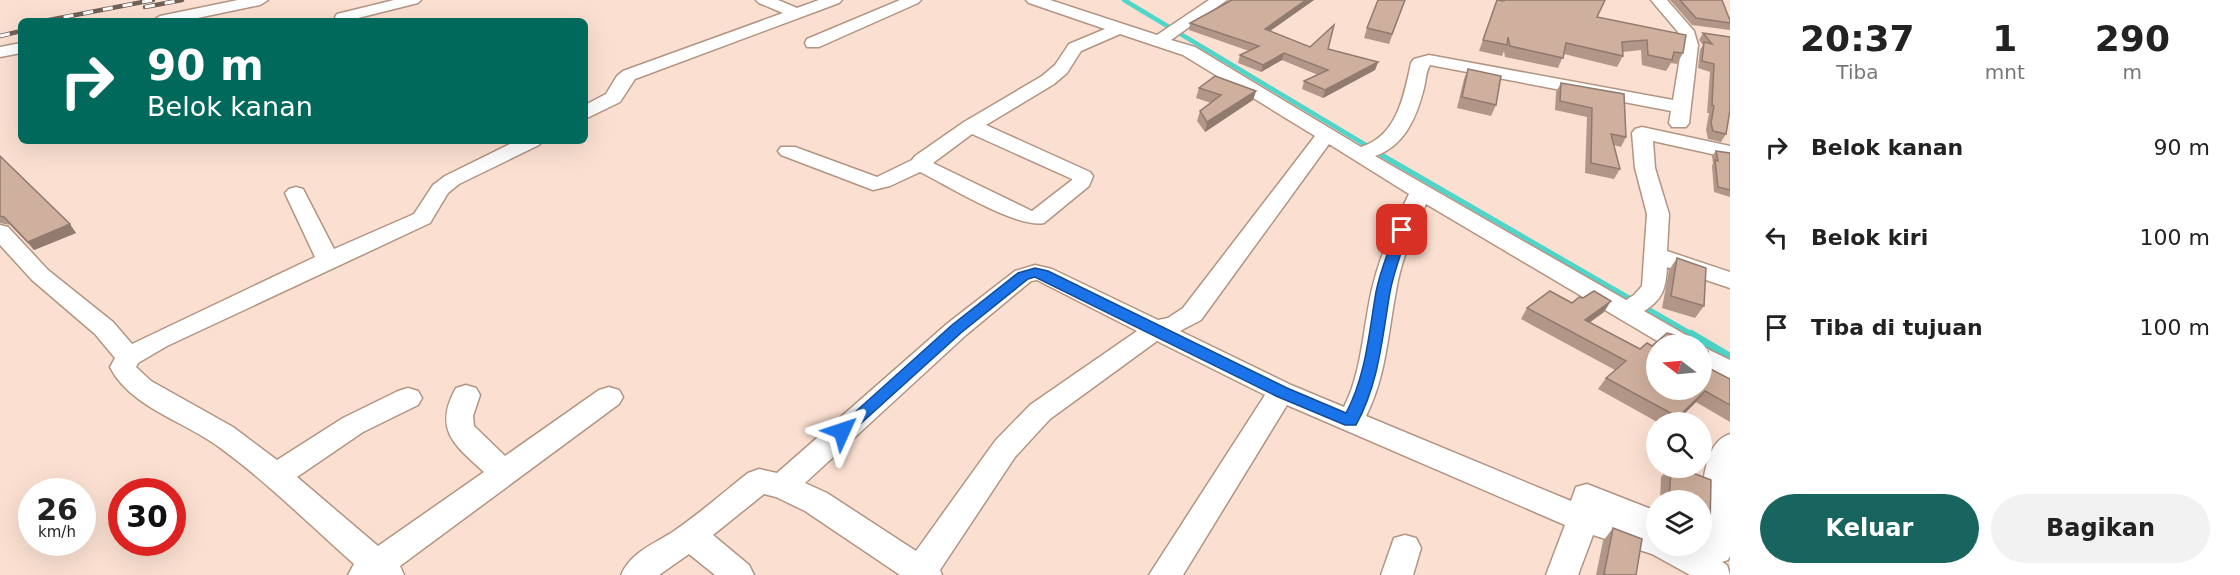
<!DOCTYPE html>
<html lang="id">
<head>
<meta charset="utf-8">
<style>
  body { margin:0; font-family:"DejaVu Sans",sans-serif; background:#f2f2f2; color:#222; height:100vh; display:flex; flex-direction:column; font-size:22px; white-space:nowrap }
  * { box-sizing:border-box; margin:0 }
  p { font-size:20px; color:#767676 }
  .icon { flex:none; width:33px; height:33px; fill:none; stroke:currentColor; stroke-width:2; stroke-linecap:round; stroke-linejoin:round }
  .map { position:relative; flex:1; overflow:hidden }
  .sheet { display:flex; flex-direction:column; background:#fff; width:510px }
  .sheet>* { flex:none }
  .top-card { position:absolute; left:18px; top:18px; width:570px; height:126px; border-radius:9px; box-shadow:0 6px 24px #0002; background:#00695c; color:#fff; overflow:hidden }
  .needle { width:39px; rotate:286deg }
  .tools { position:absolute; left:1646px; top:334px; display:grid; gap:12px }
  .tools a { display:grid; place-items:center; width:66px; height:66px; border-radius:50%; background:#fff; box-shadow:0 6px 24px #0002; font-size:30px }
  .speed { position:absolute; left:18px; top:478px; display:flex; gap:12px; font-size:30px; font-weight:700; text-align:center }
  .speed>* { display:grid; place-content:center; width:78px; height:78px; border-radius:50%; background:#fff; box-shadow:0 6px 24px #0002; line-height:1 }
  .speed small { font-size:15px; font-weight:400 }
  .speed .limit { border:9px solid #d22; background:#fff; color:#111 }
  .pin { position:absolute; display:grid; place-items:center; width:51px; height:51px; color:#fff; margin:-26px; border-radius:12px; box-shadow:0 3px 9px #0006 }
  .me { position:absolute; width:66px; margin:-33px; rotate:48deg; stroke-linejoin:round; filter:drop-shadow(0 0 4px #0008) }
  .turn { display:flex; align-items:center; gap:21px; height:126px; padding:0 30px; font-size:27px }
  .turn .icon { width:78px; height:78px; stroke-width:2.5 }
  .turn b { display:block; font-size:42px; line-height:51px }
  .eta { display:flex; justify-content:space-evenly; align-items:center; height:102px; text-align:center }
  .eta b { font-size:36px; font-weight:700; line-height:42px }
  .cta { display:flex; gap:12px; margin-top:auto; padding:12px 30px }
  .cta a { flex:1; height:69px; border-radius:36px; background:#18645e; color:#fff; font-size:24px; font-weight:700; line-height:69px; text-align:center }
  .cta a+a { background:#f2f2f2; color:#222 }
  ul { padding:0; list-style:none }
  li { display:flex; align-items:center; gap:18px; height:90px; padding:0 30px }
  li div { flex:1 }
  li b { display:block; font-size:22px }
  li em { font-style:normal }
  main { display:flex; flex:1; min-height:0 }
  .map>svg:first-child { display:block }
</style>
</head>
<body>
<main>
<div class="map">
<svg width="1730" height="575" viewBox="0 0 1730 575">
  <rect width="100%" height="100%" fill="#fbe0d1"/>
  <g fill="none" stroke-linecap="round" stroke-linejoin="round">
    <polyline stroke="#4dd6c9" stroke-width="4.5" points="1124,0 1369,147"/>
    <polyline stroke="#4dd6c9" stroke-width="5" points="1366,146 1693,335"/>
    <polyline stroke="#4dd6c9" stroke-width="8" points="1691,334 1730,357"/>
    <g stroke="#b29482" stroke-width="3">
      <g id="minor">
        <polygon points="238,0 268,0 260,5 183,21 152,21 160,16"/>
        <polygon points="394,0 421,0 418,3 346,21 337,20 335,17 337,14"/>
        <polygon points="756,0 778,0 797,8 819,0 842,0 839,3 635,79 620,102 585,119 585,105 606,94 617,76 623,71 783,13 759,3"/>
        <polygon points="900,0 921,0 918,3 819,47 807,47 805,43 807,39"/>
        <path d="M1026,0H1050L1157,35L1209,0H1227L1171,40L1195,47L1361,147C1397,136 1404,96 1411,63L1414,59L1429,55L1673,100L1682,45L1678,32L1651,0H1667L1694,31L1698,45L1689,123L1686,127H1672L1669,123L1671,111L1430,65C1426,71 1426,80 1424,88C1417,116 1405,146 1375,156L1626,300L1634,295L1642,286L1647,214L1635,168L1632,133L1635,129L1642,127L1730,146V158L1653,141L1655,168L1669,214L1667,251L1730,272V288L1667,267C1666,287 1663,300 1644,311L1693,339L1697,345H1664L1426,204C1413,232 1401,260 1396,291C1388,333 1386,377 1366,416L1571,501L1576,487L1587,484L1656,511V546L1701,548C1703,517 1695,445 1730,434V556L1728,560L1722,562L1727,565L1730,575H1690L1652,554L1593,535L1578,575H1546L1565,525L1287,405L1183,575H1149L1265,395L1157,341L1050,419L1015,457L940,570L942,575H900L805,511L776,497L764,494L713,535L749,565L754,575H715L689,554L659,575H621C631,552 654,544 674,531C700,513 724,492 748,473L759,469L777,473L948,323L1015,271L1035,265L1052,269L1158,320L1168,318L1183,308L1315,136L1183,55L1120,34L1081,51L1067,73L1054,84L986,125L1090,172L1093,176L1089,186L1044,223C1017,229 947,185 920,172L890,186L873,190L781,155L778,151L781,147H795L877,177L912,160L915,156L964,122L1042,76L1055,65L1069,44L1105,29L1029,3ZM972,134L1072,179V180L1032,211L933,163ZM1329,144L1409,194C1394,225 1380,255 1372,289C1363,328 1362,372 1344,407L1291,385L1180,331L1201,320ZM1037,280L1137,331L1030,405L995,441L916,551L827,493L805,483L966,335L1031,281Z"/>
        <polygon points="21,43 21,53 0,57 0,47"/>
        <path d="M516,141H542L539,145L459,184L448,193L430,223L167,346L138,363L136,367L151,381L233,427L277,460L343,418L398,391L408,388L418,391L422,398L418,405L363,432L297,477L378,546L484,472C454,445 433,429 456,388L466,385L476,388L480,395L473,416L474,426L505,456L599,390L609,387L619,390L623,397L619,404L400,566L404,575H348L354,564C309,524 267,482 219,447C184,421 130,407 110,367L115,358L95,334L32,280L0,245V225L8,227L48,270L113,322L132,344L315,257L285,193L289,189L296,187L303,189L334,249L414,214L433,185L445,176Z"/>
        <polygon points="1701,346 1730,360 1730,381 1701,367"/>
        <polygon points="1405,535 1416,538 1421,548 1413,575 1381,575 1394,538"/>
      </g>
    </g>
    <use href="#minor" fill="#fff" fill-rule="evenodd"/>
    <g stroke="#716056" stroke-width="4.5">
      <g id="rail">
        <polyline points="145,7 182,0"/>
        <polyline points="44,21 153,0"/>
        <polyline points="0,36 21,31"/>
      </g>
    </g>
    <use href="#rail" stroke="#fff" stroke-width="3" stroke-dasharray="10" stroke-linecap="butt"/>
  </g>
  <g fill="#b29687">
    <polygon points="1228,0 1314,0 1270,31 1310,47 1328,49 1378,62 1375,70 1323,98 1302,89 1304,81 1318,75 1282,60 1261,72 1238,63 1240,55 1249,51 1189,30 1190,23 1230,1"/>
    <polygon points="1405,0 1389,44 1364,38 1367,28"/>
    <polygon points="1497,0 1597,17 1683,53 1677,64 1671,63 1666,71 1642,65 1641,50 1623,52 1623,56 1617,67 1564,54 1558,68 1505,57 1504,51 1502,56 1479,51"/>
    <polygon points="1670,0 1722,0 1730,23 1730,30 1692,25"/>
    <polygon points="1703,33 1730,37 1726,134 1721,142 1708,139 1706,130 1709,113 1707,113 1710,72 1698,68 1700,50 1703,45 1699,40"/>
    <polygon points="1468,69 1496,105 1491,116 1457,108 1464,79"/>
    <polygon points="1561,83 1624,94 1626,137 1621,147 1614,145 1620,169 1614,179 1585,173 1587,117 1555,110 1556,92"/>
    <polygon points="1199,88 1256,91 1253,100 1205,132 1197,121 1200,111 1211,103 1196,98"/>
    <polygon points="1716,151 1730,153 1730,197 1714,192 1712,166 1713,163 1712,156"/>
    <polygon points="0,156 76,233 34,250 10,225 0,223"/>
    <polygon points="1677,258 1704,306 1695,318 1662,308 1669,270"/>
    <polygon points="1572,303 1604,312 1590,322 1640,349 1652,346 1703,365 1730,379 1730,422 1696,402 1675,423 1659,423 1598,389 1606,378 1615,370 1521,319 1527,308"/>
    <polygon points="1669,468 1680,468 1711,480 1710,528 1701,538 1701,501 1660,501 1661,477"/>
    <polygon points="1613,528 1636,575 1596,575 1603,541"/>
  </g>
  <g fill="#917a6e">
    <polygon points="1306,0 1314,0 1263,36 1265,29"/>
    <polygon points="1284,53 1282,60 1261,72 1263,65"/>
    <polygon points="1378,62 1375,70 1323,98 1325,90"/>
    <polygon points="1256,91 1253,100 1205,132 1207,122"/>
    <polygon points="70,224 76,233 34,250 28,242"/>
    <polygon points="1611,301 1604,312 1578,331 1585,320"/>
    <polygon points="1705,391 1696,402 1675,423 1674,423 1678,417"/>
  </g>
  <g fill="#cfaf9d" stroke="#917a6e" stroke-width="1.5">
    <polygon points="1232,0 1306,0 1265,29 1310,47 1334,25 1328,49 1378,62 1325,90 1304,81 1328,70 1284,53 1263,65 1240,55 1259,46 1190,23"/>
    <polygon points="1378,0 1405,0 1392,34 1367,28"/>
    <polygon points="1497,0 1504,1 1505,0 1605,0 1597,17 1686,35 1683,53 1674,52 1672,60 1648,55 1647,40 1622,42 1623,56 1566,43 1563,58 1510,46 1508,37 1507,45 1483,40"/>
    <polygon points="1680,0 1722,0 1729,18 1730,18 1730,23 1696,18"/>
    <polygon points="1703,33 1730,37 1730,110 1726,134 1713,131 1711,123 1714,106 1712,105 1714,64 1702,61 1704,42 1712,44"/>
    <polygon points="1468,69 1501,76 1496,105 1462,97"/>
    <polygon points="1215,76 1256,91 1207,122 1200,111 1221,95 1199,88"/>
    <polygon points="1561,83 1624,94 1626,137 1611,134 1620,169 1591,163 1592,108 1560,101"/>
    <polygon points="1716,151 1730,153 1730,190 1718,187 1715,160 1718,161"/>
    <polygon points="0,156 70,224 28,242 4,217 0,216"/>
    <polygon points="1677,258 1706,268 1704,306 1671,296"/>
    <polygon points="1550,291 1572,303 1579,297 1583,298 1594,291 1611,301 1585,320 1640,349 1647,343 1652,346 1667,333 1678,336 1695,345 1656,345 1656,390 1701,390 1701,364 1730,379 1730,405 1705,391 1678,417 1606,378 1626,361 1527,308"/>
    <polygon points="1701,348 1708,351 1709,357 1701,364"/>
    <polygon points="1671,468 1680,468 1711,480 1710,528 1701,524 1701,501 1669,501"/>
    <polygon points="1613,528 1642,539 1636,575 1607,575 1604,574"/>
  </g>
  <path fill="#1a73e8" stroke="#114b97" stroke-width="1.5" d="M1402,226L1409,230C1402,250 1394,271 1390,292C1382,339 1379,383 1356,425H1345L1276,396L1035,277L1028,279L962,332L848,435H837L834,431L952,325L1018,273L1035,268L1048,271L1287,388L1346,413C1366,376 1369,332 1376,292C1380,271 1389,250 1396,230Z"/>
</svg>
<div class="tools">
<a><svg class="needle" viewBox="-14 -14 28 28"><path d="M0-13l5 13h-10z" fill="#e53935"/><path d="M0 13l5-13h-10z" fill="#767676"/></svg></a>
<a><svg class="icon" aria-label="search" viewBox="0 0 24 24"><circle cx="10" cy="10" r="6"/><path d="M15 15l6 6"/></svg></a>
<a><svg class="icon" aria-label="layers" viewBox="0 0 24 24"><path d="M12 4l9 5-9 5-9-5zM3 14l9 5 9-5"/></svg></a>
</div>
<div class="speed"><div>26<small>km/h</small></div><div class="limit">30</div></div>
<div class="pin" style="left:1402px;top:230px;background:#d93025"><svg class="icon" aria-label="arrive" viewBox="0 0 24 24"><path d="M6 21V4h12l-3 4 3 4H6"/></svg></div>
<svg class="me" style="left:842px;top:431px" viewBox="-20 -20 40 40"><path d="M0-17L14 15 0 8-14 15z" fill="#1a73e8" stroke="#fff" stroke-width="4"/></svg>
<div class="top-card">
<div class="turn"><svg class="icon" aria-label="right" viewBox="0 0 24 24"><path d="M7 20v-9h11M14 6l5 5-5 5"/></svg><div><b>90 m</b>Belok kanan</div></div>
</div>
</div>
<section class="sheet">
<div class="eta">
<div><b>20:37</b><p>Tiba</p></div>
<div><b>1</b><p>mnt</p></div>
<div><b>290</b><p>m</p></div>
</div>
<ul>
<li><svg class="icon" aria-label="right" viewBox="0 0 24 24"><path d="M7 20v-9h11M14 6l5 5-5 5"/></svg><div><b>Belok kanan</b></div><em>90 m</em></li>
<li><svg class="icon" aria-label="left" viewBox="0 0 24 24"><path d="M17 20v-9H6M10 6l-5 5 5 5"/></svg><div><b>Belok kiri</b></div><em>100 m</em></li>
<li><svg class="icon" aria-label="arrive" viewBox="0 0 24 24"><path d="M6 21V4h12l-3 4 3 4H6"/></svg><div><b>Tiba di tujuan</b></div><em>100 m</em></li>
</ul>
<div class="cta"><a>Keluar</a><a>Bagikan</a></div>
</section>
</main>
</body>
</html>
